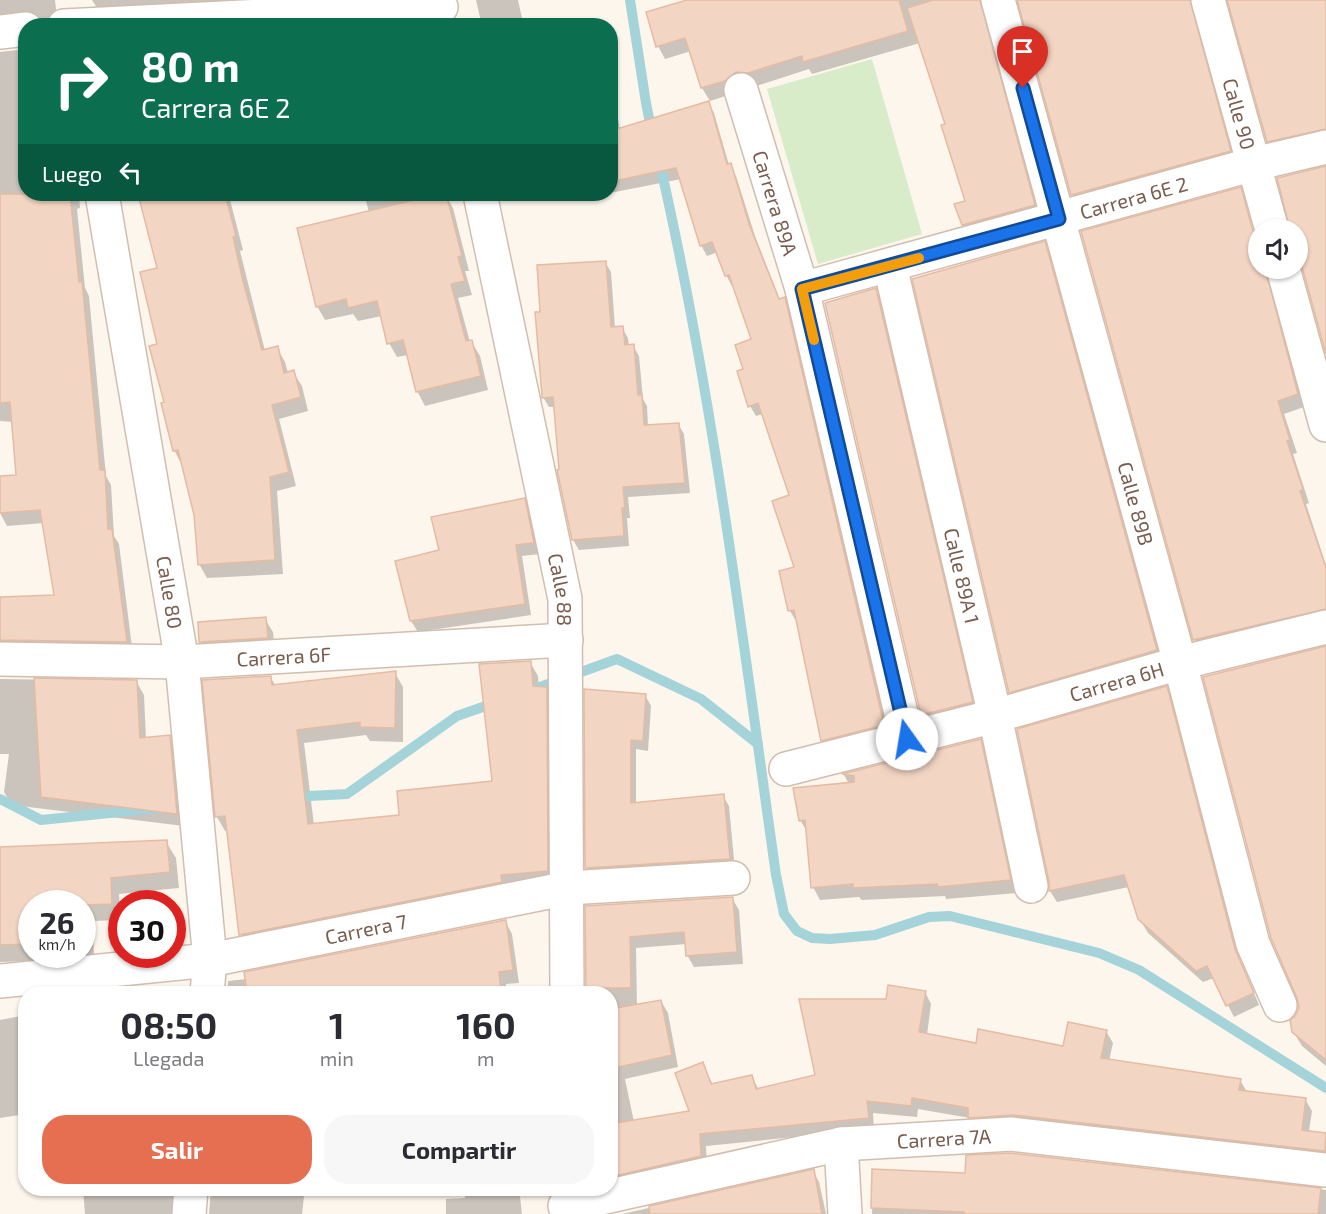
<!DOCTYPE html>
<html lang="es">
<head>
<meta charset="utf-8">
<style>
  body { margin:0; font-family:"Exo 2",sans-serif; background:#f7f7f7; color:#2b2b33; height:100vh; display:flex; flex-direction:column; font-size:22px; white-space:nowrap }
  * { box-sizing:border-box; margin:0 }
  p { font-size:20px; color:#7c7c81 }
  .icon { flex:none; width:33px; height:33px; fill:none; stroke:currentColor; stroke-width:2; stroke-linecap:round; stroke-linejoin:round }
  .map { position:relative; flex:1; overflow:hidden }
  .details { position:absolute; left:18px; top:986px; width:600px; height:210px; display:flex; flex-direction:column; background:#fff; border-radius:24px; box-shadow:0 2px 4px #0004 }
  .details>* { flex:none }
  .guide { position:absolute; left:18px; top:18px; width:600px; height:183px; border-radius:24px; box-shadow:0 2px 4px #0004; background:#0b6e4f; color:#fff; overflow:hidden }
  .tools { position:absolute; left:1248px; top:219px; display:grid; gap:12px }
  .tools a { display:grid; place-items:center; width:60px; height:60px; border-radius:50%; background:#fff; box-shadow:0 2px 4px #0004; font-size:30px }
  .speed { position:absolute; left:18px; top:890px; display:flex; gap:12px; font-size:30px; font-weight:700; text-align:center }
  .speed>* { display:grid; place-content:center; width:78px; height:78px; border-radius:50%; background:#fff; box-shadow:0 2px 4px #0004; line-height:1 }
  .speed small { font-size:15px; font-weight:400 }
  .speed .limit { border:9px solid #d22; background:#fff; color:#111 }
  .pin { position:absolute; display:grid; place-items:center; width:51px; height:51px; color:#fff; margin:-62px -26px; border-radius:50% 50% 50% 0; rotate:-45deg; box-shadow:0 0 6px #0007 }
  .pin .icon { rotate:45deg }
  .me { position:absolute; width:66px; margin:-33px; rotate:347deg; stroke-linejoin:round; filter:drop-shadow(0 0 4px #0008) }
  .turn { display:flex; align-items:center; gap:21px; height:126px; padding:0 24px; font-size:27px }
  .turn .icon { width:78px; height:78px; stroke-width:2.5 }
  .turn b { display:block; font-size:42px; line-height:51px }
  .then { display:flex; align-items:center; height:57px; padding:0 24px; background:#0003; gap:12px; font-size:22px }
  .eta { display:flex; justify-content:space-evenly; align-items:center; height:102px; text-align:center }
  .eta b { font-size:36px; font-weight:700; line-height:42px }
  .action { display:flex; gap:12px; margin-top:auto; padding:12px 24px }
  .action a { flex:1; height:69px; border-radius:24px; background:#e76f51; color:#fff; font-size:24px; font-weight:700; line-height:69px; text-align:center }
  .action a+a { background:#f7f7f7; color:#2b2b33 }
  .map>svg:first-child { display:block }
</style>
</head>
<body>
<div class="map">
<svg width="1326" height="1214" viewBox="0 0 1326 1214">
  <rect width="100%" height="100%" fill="#fdf6ec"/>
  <polygon fill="#d8ecc9" points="872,59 922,234 818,264 767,89"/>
  <g fill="#0003" fill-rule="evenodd">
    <polygon points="0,0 55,0 57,18 52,26 33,23 0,29"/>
    <polygon points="92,0 401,0 99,11"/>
    <polygon points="476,0 518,0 522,18 514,20 516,26 482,26"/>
    <polygon points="692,0 992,0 1041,218 970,238 963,225 956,205 967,202 947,125 920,43 812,74 809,69 710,101 702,88 691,51 665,59 658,46"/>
    <polygon points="1019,0 1202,0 1237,164 1080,208 1072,195"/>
    <polygon points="1229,0 1326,0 1326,142 1276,154 1268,141"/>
    <polygon points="26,49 26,194 79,194 80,208 77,209 85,288 89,296 106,476 111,485 114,536 119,544 133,655 0,655 0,599 56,597 44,523 7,526 0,513 0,477 18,476 13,422 0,421 0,52"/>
    <polygon points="610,99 616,109 620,129 708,102 714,113 729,165 736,176 755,236 780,300 784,299 790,309 889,735 829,751 823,740 798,621 796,621 790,611 796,568 791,496 763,414 756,416 750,406 745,370 753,340 734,285 732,286 726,275 718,252 707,256 701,245 681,179 610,193"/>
    <polygon points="1326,168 1326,346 1304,267 1298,263 1298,230"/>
    <path d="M1240,189L1247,202L1258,242V268H1276L1304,407L1284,414L1297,453L1293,454L1309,503L1306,504L1326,565V622L1202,653L1195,640L1083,232ZM1243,201H1246L1257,242L1255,243Z"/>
    <polygon points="139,194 235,194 229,196 243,250 240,251 265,351 277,348 285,362 288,373 293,372 302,386 308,411 279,419 296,486 277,491 283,574 207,578 199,564 196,515 182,465 174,450 166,403 159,345 158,269"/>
    <polygon points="364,194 437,194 437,195 445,194 453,208 469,271 465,271 472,295 458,298 470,342 471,341 480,356 488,390 425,406 417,391 408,355 397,357 389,343 382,316 358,321 353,314 325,320 317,306 369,212"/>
    <polygon points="1044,243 1051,255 1163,662 1017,704 1010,692"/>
    <polygon points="605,262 611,272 615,328 622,328 628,338 629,346 633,346 639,356 643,399 647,406 648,426 678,424 684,434 690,493 628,497 630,518 627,518 629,546 579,550 573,540 561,471 555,407 549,407 543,397 542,313"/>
    <polygon points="875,290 883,303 979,716 930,728 922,715 826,304"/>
    <polygon points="524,499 530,511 540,554 522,556 531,615 418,632 411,621 397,562 441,551"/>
    <polygon points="265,619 273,632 275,651 209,655 201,642"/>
    <polygon points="1326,648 1326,1066 1302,1046 1294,1033 1300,1008"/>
    <polygon points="530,662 538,676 539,688 546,688 554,702 555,885 249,948 241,934 228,830 225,831 217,817 204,681 270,677 276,686 395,673 403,687 403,742 370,741 366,735 304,743 314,825 401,816 494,782"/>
    <polygon points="0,679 136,681 144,695 146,739 169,737 177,750 184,826 12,805 4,792 9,754 0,754"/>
    <polygon points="1166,688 1173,700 1241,962 1259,1005 1234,1017 1214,978 1203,982 1148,933 1141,921 1129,887 1057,902 1050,891 1051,882"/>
    <polygon points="645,695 651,706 648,751 636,749 636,804 723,796 729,806 735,870 593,878 587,868"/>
    <polygon points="980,741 987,753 1017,893 946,899 945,896 862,900 859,897 820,900 813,887 808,833 800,820 849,784 844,775"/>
    <path d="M166,842L176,858L179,888L119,894L120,920L93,921L94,959L0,962V848ZM32,903H82V954H32Z"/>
    <polygon points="732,898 739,910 743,964 694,967 687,955 686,944 636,948 637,1006 661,1001 668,1013 678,1067 625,1079 634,1122 691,1112 703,1064 713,1085 752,1077 759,1090 817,1076 887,1001 925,992 931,1004 927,1035 977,1045 1064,1048 1106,1031 1113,1043 1109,1061 1240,1080 1247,1092 1305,1099 1312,1111 1309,1131 1326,1133 1326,1162 976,1129 970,1118 918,1109 917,1117 873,1113 874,1129 706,1146 707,1168 610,1188 610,993 587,993 587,907"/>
    <polygon points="505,921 512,934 519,983 506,984 506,993 227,993 228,981 247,979"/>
    <polygon points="26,1015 26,1085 22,1086 26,1114 0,1118 0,1020"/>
    <polygon points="1010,1154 1326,1190 1326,1214 872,1214 874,1171 967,1175"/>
    <polygon points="813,1171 819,1182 826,1214 622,1214"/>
    <polygon points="83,1188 185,1188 178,1214 85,1214"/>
    <polygon points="211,1188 305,1188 302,1214 209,1214"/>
    <polygon points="464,1188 519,1188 522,1214 446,1214 446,1199 465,1198"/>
  </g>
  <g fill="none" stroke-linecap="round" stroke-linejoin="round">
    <g stroke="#a5d3da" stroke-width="10">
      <polyline points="630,0 646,103 652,133"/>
      <path d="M659,160C713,395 742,635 776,875L784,914L797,931L812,938L830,939L875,935L929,917L950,916L1099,953L1139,970L1326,1088"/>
      <polyline points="529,691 617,659 701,699 758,744"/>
      <polyline points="291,797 347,794 457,716 497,702"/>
      <polyline points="0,799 41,820 227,801"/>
    </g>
  </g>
  <g fill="#f3d5c3" stroke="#e6bba3" stroke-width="1.5">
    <polygon points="687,0 899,0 908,31 803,62 802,56 748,73 736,72 725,81 701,88 685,38 656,47 646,12"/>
    <polygon points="933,0 980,0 1035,205 962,225 954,204 965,201 941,125 945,124 907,8"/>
    <polygon points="1017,0 1190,0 1231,151 1071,195"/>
    <polygon points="1227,0 1326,0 1326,129 1267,142"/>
    <polygon points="709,101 727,164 731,163 749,224 779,299 785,297 884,725 821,741 794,610 788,611 779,571 794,567 772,501 789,495 758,403 748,407 737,371 743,369 735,345 751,339 729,275 725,276 712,242 700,246 676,168 610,182 610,131"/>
    <polygon points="1326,166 1326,354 1301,263 1298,257 1298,230 1290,230 1277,178"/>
    <polygon points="1241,187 1254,235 1258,243 1258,268 1265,268 1298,394 1278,401 1290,440 1287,441 1303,489 1300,491 1326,568 1326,609 1193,640 1081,231"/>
    <polygon points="0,194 70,194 79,282 82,281 100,470 105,470 108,529 112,529 127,642 0,640 0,597 54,595 40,510 0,513 0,476 16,475 10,402 0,403"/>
    <polygon points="138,194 225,194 236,236 233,237 243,281 262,350 278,346 284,373 294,370 301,397 272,405 289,472 270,477 275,560 198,565 194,515 178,450 173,451 161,403 164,402 149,346 157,344 140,272 157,268"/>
    <polygon points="439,194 446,194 462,256 458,257 465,281 451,284 466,341 472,340 481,376 416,392 403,340 387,344 377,301 348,308 346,299 316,307 297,228"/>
    <polygon points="1045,241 1157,650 1009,693 912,279"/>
    <polygon points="606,261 611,327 623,326 625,345 634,344 638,395 642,395 644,425 679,423 685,483 623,487 625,508 622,508 624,536 572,540 557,470 559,469 553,397 542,398 542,396 535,312 540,312 537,265"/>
    <polygon points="876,288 973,702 921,715 825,303"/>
    <polygon points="525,498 534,543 516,545 525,604 410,621 395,561 439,550 431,517"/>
    <polygon points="266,617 268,638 199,642 198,622"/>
    <polygon points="1326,646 1326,1060 1292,1032 1290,1020 1295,1016 1299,1008 1297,998 1271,938 1203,677"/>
    <polygon points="531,661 533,686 547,687 548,871 501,875 502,882 239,935 225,816 215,817 202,680 271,676 272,685 396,671 395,728 360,727 360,722 297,730 308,824 399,815 397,791 492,781 479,664"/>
    <polygon points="34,678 137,680 140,738 170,735 177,814 41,797"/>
    <polygon points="1167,686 1235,949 1254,993 1226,1006 1207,966 1196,971 1138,919 1124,875 1049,891 1049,882 1017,729"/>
    <polygon points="584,689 646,694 643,741 631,740 631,803 724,794 730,859 585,868"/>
    <polygon points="981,739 1011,880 938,887 937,884 853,888 853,884 811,888 805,820 799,821 793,788 854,782 854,776 842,774"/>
    <polygon points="167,840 170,872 111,878 112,904 84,905 86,942 82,943 82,903 32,903 32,944 0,945 0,847"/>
    <polygon points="733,897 737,952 686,956 684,932 630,937 631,988 586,988 585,906"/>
    <polygon points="506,920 513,970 499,972 501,993 247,993 244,972"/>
    <polygon points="888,985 926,991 919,1032 976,1043 978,1029 1063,1046 1068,1022 1107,1030 1101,1058 1241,1079 1239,1090 1306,1098 1302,1130 1326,1133 1325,1151 1013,1115 968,1118 968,1108 912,1098 911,1106 867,1101 869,1118 700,1134 701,1156 610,1177 610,1124 689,1111 675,1073 703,1062 711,1084 752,1075 756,1089 815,1075 799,999 886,999"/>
    <polygon points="661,1000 672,1055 610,1069 610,1009"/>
    <polygon points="1010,1153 1321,1188 1318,1214 964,1214 964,1212 871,1208 872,1169 965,1173 966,1155"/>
    <polygon points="814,1169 822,1214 650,1214 649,1206"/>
  </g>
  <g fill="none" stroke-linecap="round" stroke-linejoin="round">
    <g stroke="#d1beb0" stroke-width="36">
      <g id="minor">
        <path id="s1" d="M998,0L1180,663L1253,944L1280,1005"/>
        <path id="s2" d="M1208,0L1272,230"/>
        <polyline points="64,26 441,7"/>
        <polyline points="0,32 26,29"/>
        <path id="s3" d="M741,90L802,289L907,739"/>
        <path id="s4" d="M102,194L182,662L210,960L207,993"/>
        <path id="s5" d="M480,194L565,599L567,993"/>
        <path id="s6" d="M890,266L995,716L1031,886"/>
        <polyline points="1283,268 1326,425"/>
        <path id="s7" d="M802,289L1254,164L1326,147"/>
        <path id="s8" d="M0,659L182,662L566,640"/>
        <path id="s9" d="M786,769L995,716L1180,663L1326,627"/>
        <path id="s10" d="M0,981L210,960L568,888L733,878"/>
        <polyline points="841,1144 845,1214"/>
        <path id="s11" d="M565,1206L841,1144L1011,1134L1326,1170"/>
        <polyline points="189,1214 191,1188"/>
      </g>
    </g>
    <use href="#minor" stroke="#fff" stroke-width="33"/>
  </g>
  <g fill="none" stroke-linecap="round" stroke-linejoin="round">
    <g stroke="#114b97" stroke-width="15">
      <polyline id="route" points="907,739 802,289 1059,219 1023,88"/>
    </g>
    <use href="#route" stroke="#1a73e8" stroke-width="10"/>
    <polyline stroke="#f59e0b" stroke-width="10" points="814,340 802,289 919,258"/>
  </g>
  <g text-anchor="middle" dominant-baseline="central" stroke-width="4.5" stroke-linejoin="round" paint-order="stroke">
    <g font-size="20" fill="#7a5c4d" stroke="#fffaf3">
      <text stroke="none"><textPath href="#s2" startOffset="118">Calle 90</textPath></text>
      <text stroke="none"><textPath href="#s7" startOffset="344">Carrera 6E 2</textPath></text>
      <text stroke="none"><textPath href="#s3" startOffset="118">Carrera 89A</textPath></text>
      <text stroke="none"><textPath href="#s1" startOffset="522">Calle 89B</textPath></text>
      <text stroke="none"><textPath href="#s6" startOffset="318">Calle 89A 1</textPath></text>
      <text stroke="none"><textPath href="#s5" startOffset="404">Calle 88</textPath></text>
      <text stroke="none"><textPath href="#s4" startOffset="404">Calle 80</textPath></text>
      <text stroke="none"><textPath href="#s8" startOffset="284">Carrera 6F</textPath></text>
      <text stroke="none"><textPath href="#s9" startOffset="342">Carrera 6H</textPath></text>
      <text stroke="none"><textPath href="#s10" startOffset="370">Carrera 7</textPath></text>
      <text stroke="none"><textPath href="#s11" startOffset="386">Carrera 7A</textPath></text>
    </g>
  </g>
</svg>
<div class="tools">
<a><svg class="icon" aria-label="sound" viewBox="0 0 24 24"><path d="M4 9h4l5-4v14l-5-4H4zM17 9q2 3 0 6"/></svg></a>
</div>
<div class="speed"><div>26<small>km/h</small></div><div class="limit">30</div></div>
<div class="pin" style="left:1023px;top:88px;background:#d93025"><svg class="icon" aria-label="arrive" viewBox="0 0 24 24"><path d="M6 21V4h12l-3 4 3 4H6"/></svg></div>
<svg class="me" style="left:907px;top:739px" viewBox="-20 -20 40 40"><circle r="19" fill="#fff"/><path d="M0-13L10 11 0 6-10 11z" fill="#1a73e8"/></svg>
<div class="guide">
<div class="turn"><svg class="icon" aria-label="right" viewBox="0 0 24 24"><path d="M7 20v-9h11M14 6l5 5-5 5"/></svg><div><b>80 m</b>Carrera 6E 2</div></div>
<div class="then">Luego<svg class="icon" aria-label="left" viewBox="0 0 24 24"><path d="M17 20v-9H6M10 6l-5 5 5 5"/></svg></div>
</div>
<section class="details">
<div class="eta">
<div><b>08:50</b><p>Llegada</p></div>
<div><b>1</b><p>min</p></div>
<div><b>160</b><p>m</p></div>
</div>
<div class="action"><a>Salir</a><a>Compartir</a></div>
</section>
</div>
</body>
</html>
